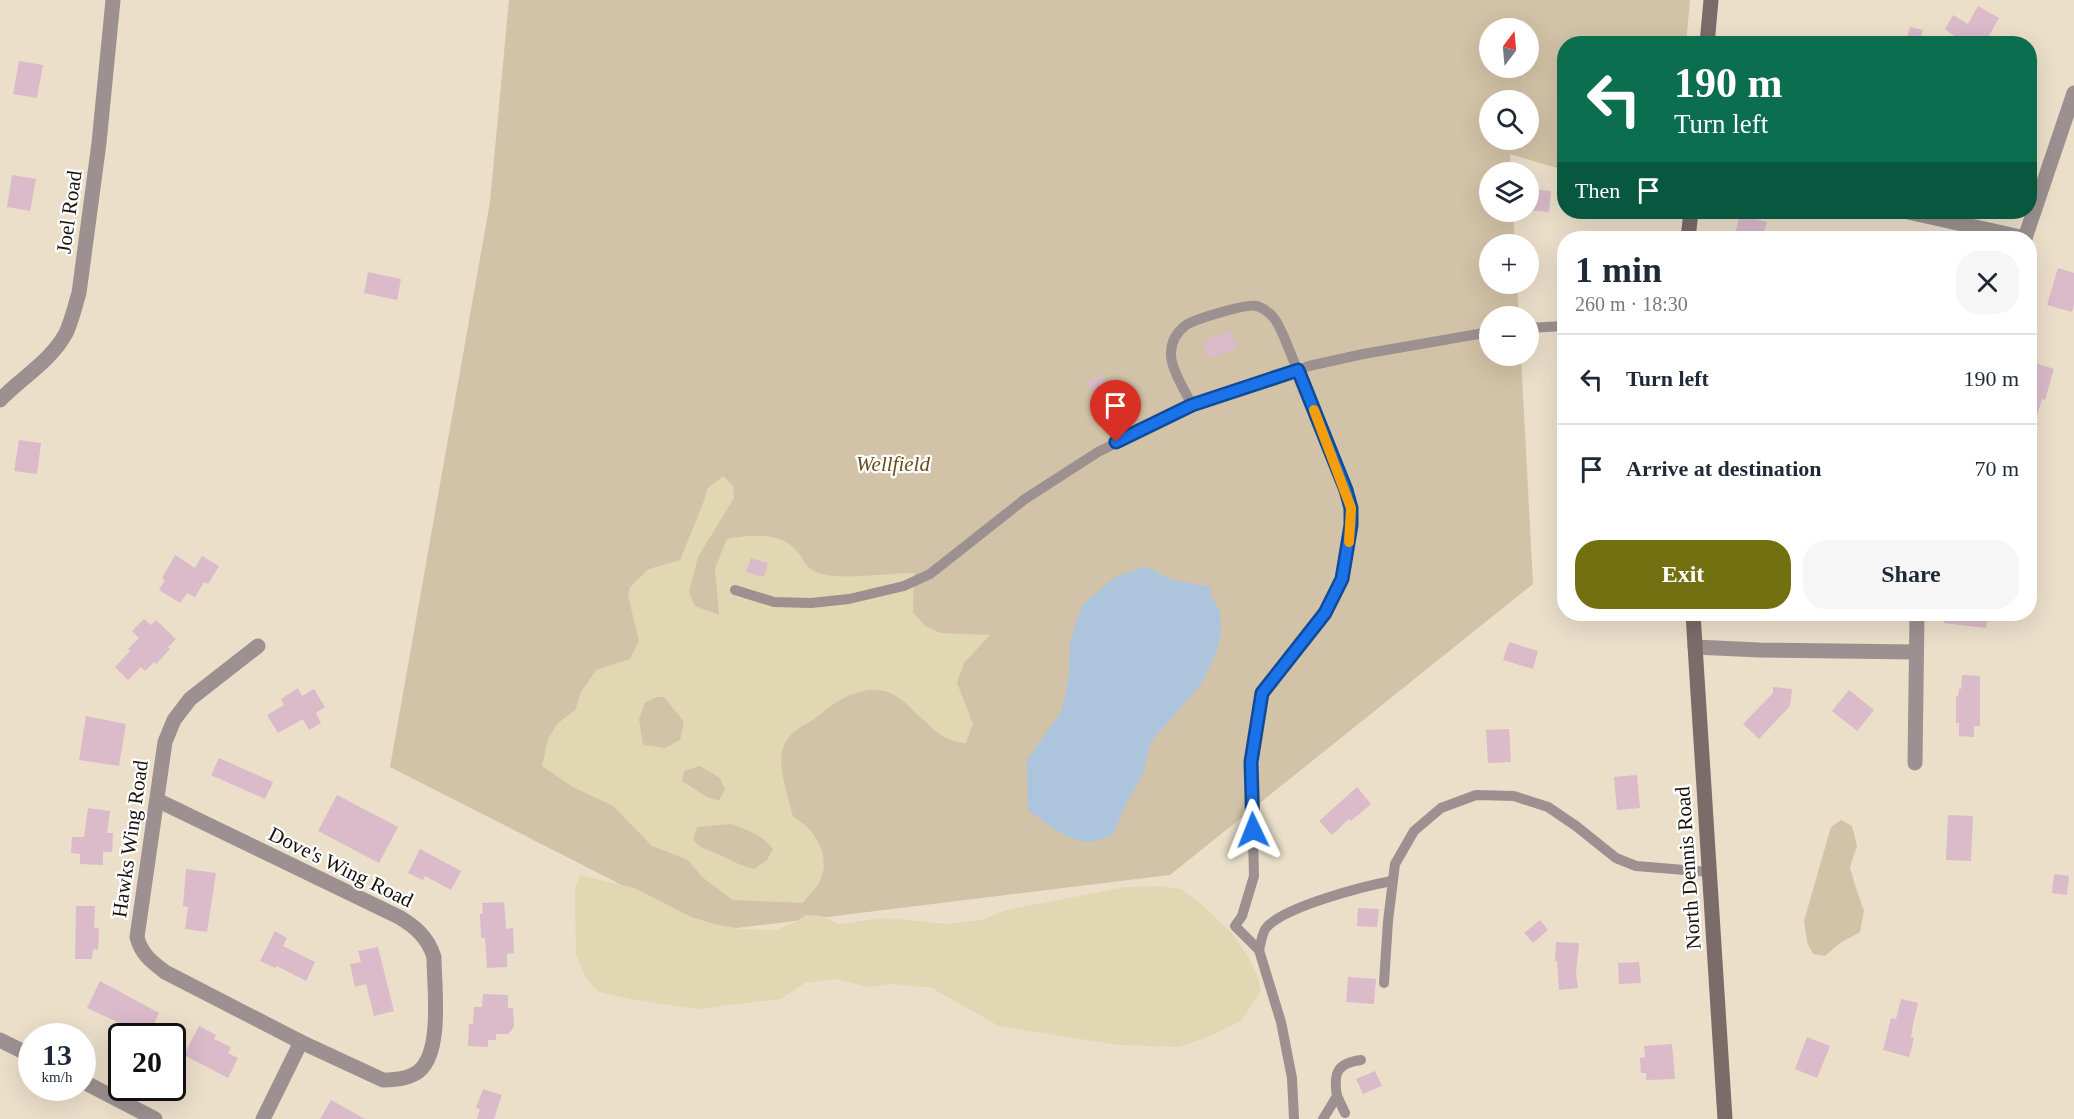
<!DOCTYPE html>
<html lang="en">
<head>
<meta charset="utf-8">
<style>
  body { margin:0; font-family:"Times New Roman",serif; background:#f6f6f7; color:#1f2937; height:100vh; display:flex; flex-direction:column; font-size:22px; white-space:nowrap }
  * { box-sizing:border-box; margin:0 }
  p { font-size:20px; color:#747a83 }
  .icon { flex:none; width:33px; height:33px; fill:none; stroke:currentColor; stroke-width:2; stroke-linecap:round; stroke-linejoin:round }
  .map { position:relative; flex:1; overflow:hidden }
  .panel { position:absolute; left:1557px; top:231px; width:480px; height:390px; display:flex; flex-direction:column; background:#fff; border-radius:24px; box-shadow:0 6px 24px #0002 }
  .panel>* { flex:none }
  .top-card { position:absolute; left:1557px; top:36px; width:480px; height:183px; border-radius:24px; box-shadow:0 6px 24px #0002; background:#0b6e4f; color:#fff; overflow:hidden }
  .needle { width:39px; rotate:16deg }
  .controls { position:absolute; left:1479px; top:18px; display:grid; gap:12px }
  .controls a { display:grid; place-items:center; width:60px; height:60px; border-radius:50%; background:#fff; box-shadow:0 6px 24px #0002; font-size:30px }
  .speed { position:absolute; left:18px; top:1023px; display:flex; gap:12px; font-size:30px; font-weight:700; text-align:center }
  .speed>* { display:grid; place-content:center; width:78px; height:78px; border-radius:50%; background:#fff; box-shadow:0 6px 24px #0002; line-height:1 }
  .speed small { font-size:15px; font-weight:400 }
  .speed .limit { border:3px solid #111; border-radius:9px; background:#fff; color:#111 }
  .pin { position:absolute; display:grid; place-items:center; width:51px; height:51px; color:#fff; margin:-62px -26px; border-radius:50% 50% 50% 0; rotate:-45deg; box-shadow:0 0 6px #0007 }
  .pin .icon { rotate:45deg }
  .me { position:absolute; width:66px; margin:-33px; rotate:358deg; stroke-linejoin:round; filter:drop-shadow(0 0 4px #0008) }
  .turn { display:flex; align-items:center; gap:21px; height:126px; padding:0 18px; font-size:27px }
  .turn .icon { width:78px; height:78px; stroke-width:2.5 }
  .turn b { display:block; font-size:42px; line-height:51px }
  .then { display:flex; align-items:center; height:57px; padding:0 18px; background:#0003; gap:12px; font-size:22px }
  .round { display:grid; place-items:center; flex:none; width:63px; height:63px; border-radius:24px; background:#f6f6f7 }
  .headline { display:flex; align-items:center; justify-content:space-between; height:102px; padding:0 18px }
  h1 { font-size:36px; font-weight:800; line-height:45px }
  .cta { display:flex; gap:12px; margin-top:auto; padding:12px 18px }
  .cta a { flex:1; height:69px; border-radius:24px; background:#737012; color:#fff; font-size:24px; font-weight:800; line-height:69px; text-align:center }
  .cta a+a { background:#f6f6f7; color:#1f2937 }
  ul { padding:0; list-style:none }
  li { display:flex; align-items:center; gap:18px; height:90px; padding:0 18px; border-top:2px solid #e0e1e3 }
  li div { flex:1 }
  li b { display:block; font-size:22px }
  li em { font-style:normal }
  .map>svg:first-child { display:block }
</style>
</head>
<body>
<div class="map">
<svg width="2074" height="1119" viewBox="0 0 2074 1119">
  <rect width="100%" height="100%" fill="#ebdfca"/>
  <g fill="#d2c2a7" fill-rule="evenodd">
    <path d="M509,0H1690L1686,43L1564,44V170L1510,154L1511,172H1490V212H1513L1515,244H1490V284H1517L1519,316H1490V356H1521L1533,584L1170,875L712,931L390,767L490,202ZM1490,28H1528V68H1490ZM1490,100H1528V140H1490Z"/>
    <polygon points="1841,820 1852,826 1857,846 1850,867 1855,885 1864,911 1860,932 1840,943 1825,956 1813,954 1807,942 1804,921 1831,827"/>
  </g>
  <g fill="#e1d7b2" fill-rule="evenodd">
    <path d="M723,476L733,486L734,498L698,557L689,592L695,606L719,615L715,568L727,539C750,535 778,531 796,550C806,560 804,569 822,574C844,580 889,573 914,573L913,612L925,626L941,633L990,635L964,663L957,683L973,724L966,743C944,742 932,728 917,714C910,707 901,698 892,694C866,681 837,700 818,716C810,723 799,726 792,734C774,750 783,778 788,798C790,803 791,811 793,816C796,820 804,823 807,827C821,841 829,862 820,881C816,889 808,896 803,903L733,900L702,877L688,860L652,846L613,806L571,786L542,766L548,739L557,724L575,710L581,692L596,670L630,659L639,641L628,596L630,587L649,569L680,560L704,501L707,489ZM657,697H664L684,722L680,740L665,748L643,745L639,719L645,703ZM700,766L720,778L725,789L719,801L707,797L682,781L684,771ZM731,824C748,830 762,835 773,849L767,860L754,869C742,867 734,861 722,856C710,850 702,850 693,840L697,827Z"/>
    <polygon points="580,875 635,888 689,916 714,924 742,929 776,930 793,923 806,915 822,916 838,924 885,918 948,924 981,920 1007,910 1124,887 1160,886 1181,889 1202,905 1232,933 1247,955 1257,975 1261,991 1241,1021 1210,1036 1179,1047 1118,1045 999,1026 932,988 895,984 869,987 834,979 805,983 781,999 696,1009 630,999 599,992 586,978 576,954 575,890"/>
  </g>
  <path fill="#acc5dd" d="M1146,566L1173,580L1211,587L1210,594L1220,612L1221,633L1216,654L1201,684L1150,743L1143,774L1126,804L1112,836C1104,838 1095,842 1088,842C1064,840 1046,823 1028,810L1027,760L1062,710L1069,676L1070,641L1082,605L1115,577Z"/>
  <g fill="#dbbac9">
    <polygon points="1978,6 1999,18 1984,44 1970,37 1965,44 1945,29 1953,15 1968,24"/>
    <polygon points="1910,27 1923,30 1919,44 1905,44"/>
    <polygon points="19,61 43,65 37,98 13,94"/>
    <polygon points="12,175 36,179 30,211 7,207"/>
    <polygon points="1528,189 1551,191 1549,212 1528,210"/>
    <polygon points="1740,215 1767,222 1762,238 1734,237"/>
    <polygon points="2058,268 2074,273 2074,304 2072,312 2047,305"/>
    <polygon points="368,272 401,279 397,300 364,293"/>
    <polygon points="1230,331 1237,348 1209,359 1202,342"/>
    <polygon points="2030,361 2054,369 2045,400 2042,399 2033,428 2030,428"/>
    <polygon points="1102,375 1109,389 1095,397 1087,382"/>
    <polygon points="19,440 41,443 37,474 14,471"/>
    <polygon points="175,555 195,568 202,556 219,566 208,584 204,582 195,597 187,593 180,603 159,590 165,580 162,578"/>
    <polygon points="751,558 768,563 764,577 746,572"/>
    <polygon points="1944,614 1988,614 1986,628 1944,623"/>
    <polygon points="144,619 151,625 156,620 176,639 168,647 170,649 156,664 154,662 145,671 141,667 128,680 115,667 130,651 128,649 139,638 132,631"/>
    <polygon points="1509,642 1538,651 1533,669 1503,660"/>
    <polygon points="1962,675 1980,676 1980,726 1974,726 1974,737 1959,736 1959,723 1956,723 1956,696 1958,696 1959,689 1961,689"/>
    <polygon points="1773,687 1792,689 1790,706 1759,739 1743,724 1773,693"/>
    <polygon points="298,688 302,696 314,689 325,707 316,713 321,723 309,730 303,719 278,733 267,715 284,705 281,699"/>
    <polygon points="1849,690 1874,710 1857,731 1832,711"/>
    <polygon points="86,716 126,724 119,766 79,760"/>
    <polygon points="1509,729 1511,762 1488,763 1486,730"/>
    <polygon points="219,758 273,782 265,799 211,775"/>
    <polygon points="1637,775 1640,808 1617,810 1614,777"/>
    <polygon points="1357,787 1371,804 1351,821 1349,819 1332,835 1319,821"/>
    <polygon points="337,795 398,827 379,863 318,831"/>
    <polygon points="88,808 110,811 107,833 113,833 112,852 103,852 103,865 80,864 80,854 71,853 72,837 84,837"/>
    <polygon points="1948,815 1973,816 1971,861 1946,860"/>
    <polygon points="420,849 461,871 451,890 425,876 423,880 408,873"/>
    <polygon points="186,869 216,873 207,932 185,929 188,907 183,906"/>
    <polygon points="2054,874 2069,876 2067,895 2052,893"/>
    <polygon points="504,902 506,929 513,928 514,953 507,954 507,967 487,968 485,938 481,938 480,914 483,914 482,903"/>
    <polygon points="76,906 95,906 94,928 99,928 98,950 93,949 92,959 75,959"/>
    <polygon points="1358,908 1379,909 1377,927 1357,926"/>
    <polygon points="1540,920 1548,930 1533,943 1524,933"/>
    <polygon points="275,931 287,938 283,946 315,962 306,981 277,966 275,968 260,961"/>
    <polygon points="1556,942 1579,943 1576,973 1578,988 1559,990 1557,961 1555,961"/>
    <polygon points="378,947 394,1011 374,1016 366,984 355,987 350,964 361,962 358,951"/>
    <polygon points="1639,962 1641,983 1619,984 1618,963"/>
    <polygon points="1348,977 1376,979 1374,1004 1346,1002"/>
    <polygon points="100,981 159,1013 148,1036 87,1008"/>
    <polygon points="483,994 508,995 508,1008 513,1008 514,1026 512,1030 508,1034 496,1034 496,1040 488,1040 488,1047 468,1046 469,1024 473,1024 474,1007 482,1007"/>
    <polygon points="1901,999 1918,1003 1913,1024 1911,1037 1914,1038 1909,1057 1883,1050 1891,1018 1896,1019"/>
    <polygon points="199,1026 216,1035 214,1039 231,1047 228,1053 238,1058 228,1078 184,1055"/>
    <polygon points="1807,1037 1830,1046 1817,1078 1795,1069"/>
    <polygon points="1672,1044 1675,1079 1646,1080 1646,1073 1641,1073 1640,1058 1645,1057 1644,1046"/>
    <polygon points="1375,1071 1382,1086 1363,1094 1356,1079"/>
    <polygon points="483,1089 502,1095 494,1119 477,1119 480,1109 476,1108"/>
    <polygon points="331,1100 365,1119 320,1119"/>
  </g>
  <g fill="none" stroke-linecap="round" stroke-linejoin="round">
    <g stroke="#9c9190" stroke-width="10">
      <polyline points="1528,328 1564,326"/>
      <path d="M1192,405C1185,391 1170,367 1171,353C1171,342 1177,332 1186,325C1196,319 1247,303 1257,306C1273,312 1278,323 1284,337L1346,490L1351,508V526L1342,579L1325,613L1262,693L1255,724L1251,762L1254,876L1242,916L1235,926L1259,950L1281,1022L1292,1078L1294,1119"/>
      <polyline points="735,590 774,602 811,603 849,599 904,586 930,574 1025,499 1098,452 1192,405 1309,366 1363,354 1490,332"/>
      <path d="M1259,950C1261,943 1262,933 1266,928C1283,907 1364,886 1392,881"/>
      <polyline points="1384,983 1388,921 1395,864 1414,831 1441,808 1476,795 1514,796 1548,807 1576,826 1616,858 1636,866 1709,872"/>
      <path d="M1337,1096C1333,1073 1337,1063 1361,1060"/>
      <polyline points="1323,1119 1337,1096 1345,1113"/>
    </g>
    <g stroke="#9c9190" stroke-width="15">
      <polyline points="1908,212 2025,238"/>
      <polyline points="2025,238 2074,93"/>
      <path d="M0,400C21,378 51,361 66,333C72,320 75,306 79,293L99,143L113,0"/>
      <path d="M258,646L190,699L174,720L165,742L137,937C141,954 152,962 165,972L301,1042L263,1119"/>
      <polyline points="1695,647 1759,650 1915,652"/>
      <polyline points="1915,763 1917,614"/>
      <path d="M157,800L399,917C416,927 428,938 434,957C434,986 443,1051 419,1071C409,1079 395,1080 383,1080L301,1042"/>
    </g>
    <g stroke="#9c9190" stroke-width="15">
      <polyline points="0,1040 32,1056"/>
      <polyline points="82,1081 155,1119"/>
    </g>
    <g stroke="#7b6b69" stroke-width="15">
      <polyline points="1707,44 1711,0"/>
      <polyline points="1688,238 1691,212"/>
      <polyline points="1693,614 1725,1119"/>
    </g>
  </g>
  <g fill="none" stroke-linecap="round" stroke-linejoin="round">
    <g stroke="#114b97" stroke-width="15">
      <polyline id="route" points="1116,442 1192,405 1298,370 1346,490 1351,508 1351,525 1342,579 1325,613 1262,693 1251,762 1253,830"/>
    </g>
    <use href="#route" stroke="#1a73e8" stroke-width="10"/>
    <polyline stroke="#f59e0b" stroke-width="10" points="1314,410 1351,508 1349,542"/>
  </g>
  <g text-anchor="middle" dominant-baseline="central" stroke-width="4.5" stroke-linejoin="round" paint-order="stroke">
    <g font-size="21" fill="#18130c" stroke="#fff">
      <text transform="translate(69 212) rotate(-82)">Joel Road</text>
      <text transform="translate(130 839) rotate(-82)">Hawks Wing Road</text>
      <text transform="translate(341 867) rotate(26)">Dove's Wing Road</text>
      <text transform="translate(1688 868) rotate(-94)">North Dennis Road</text>
    </g>
    <g font-size="21" font-style="italic" fill="#674e1d" stroke="#fff">
      <text x="893" y="464">Wellfield</text>
    </g>
  </g>
</svg>
<div class="controls">
<a><svg class="needle" viewBox="-14 -14 28 28"><path d="M0-13l5 13h-10z" fill="#e53935"/><path d="M0 13l5-13h-10z" fill="#747a83"/></svg></a>
<a><svg class="icon" aria-label="search" viewBox="0 0 24 24"><circle cx="10" cy="10" r="6"/><path d="M15 15l6 6"/></svg></a>
<a><svg class="icon" aria-label="layers" viewBox="0 0 24 24"><path d="M12 4l9 5-9 5-9-5zM3 14l9 5 9-5"/></svg></a>
<a>+</a>
<a>−</a>
</div>
<div class="speed"><div>13<small>km/h</small></div><div class="limit">20</div></div>
<div class="pin" style="left:1116px;top:442px;background:#d93025"><svg class="icon" aria-label="arrive" viewBox="0 0 24 24"><path d="M6 21V4h12l-3 4 3 4H6"/></svg></div>
<svg class="me" style="left:1253px;top:830px" viewBox="-20 -20 40 40"><path d="M0-17L14 15 0 8-14 15z" fill="#1a73e8" stroke="#fff" stroke-width="4"/></svg>
<div class="top-card">
<div class="turn"><svg class="icon" aria-label="left" viewBox="0 0 24 24"><path d="M17 20v-9H6M10 6l-5 5 5 5"/></svg><div><b>190 m</b>Turn left</div></div>
<div class="then">Then<svg class="icon" aria-label="arrive" viewBox="0 0 24 24"><path d="M6 21V4h12l-3 4 3 4H6"/></svg></div>
</div>
<section class="panel">
<div class="headline"><div><h1>1 min</h1><p>260 m · 18:30</p></div><a class="round"><svg class="icon" aria-label="close" viewBox="0 0 24 24"><path d="M6 6l12 12M18 6L6 18"/></svg></a></div>
<ul>
<li><svg class="icon" aria-label="left" viewBox="0 0 24 24"><path d="M17 20v-9H6M10 6l-5 5 5 5"/></svg><div><b>Turn left</b></div><em>190 m</em></li>
<li><svg class="icon" aria-label="arrive" viewBox="0 0 24 24"><path d="M6 21V4h12l-3 4 3 4H6"/></svg><div><b>Arrive at destination</b></div><em>70 m</em></li>
</ul>
<div class="cta"><a>Exit</a><a>Share</a></div>
</section>
</div>
</body>
</html>
